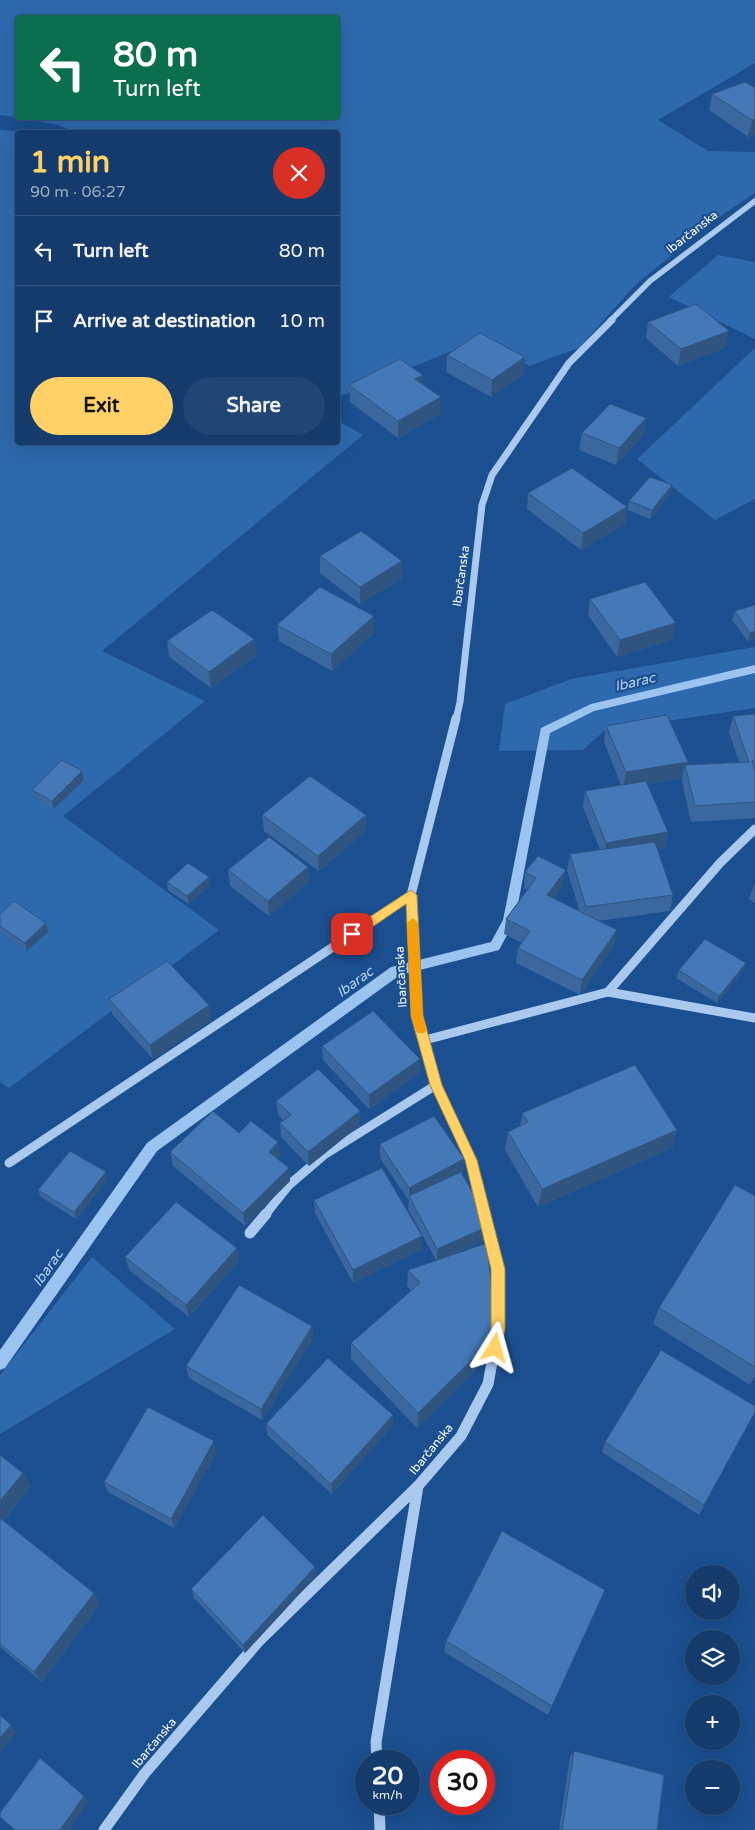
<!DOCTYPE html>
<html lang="en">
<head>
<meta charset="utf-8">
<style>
  body { margin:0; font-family:"Varela Round",sans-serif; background:#214673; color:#f1f3f6; height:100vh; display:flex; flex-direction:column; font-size:19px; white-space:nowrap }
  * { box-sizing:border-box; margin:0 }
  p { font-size:16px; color:#9dadc1 }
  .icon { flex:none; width:28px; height:28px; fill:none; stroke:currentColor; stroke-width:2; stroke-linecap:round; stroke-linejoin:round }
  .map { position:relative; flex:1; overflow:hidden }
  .sheet { position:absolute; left:15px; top:130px; width:325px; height:315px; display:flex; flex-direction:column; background:#143b6b; border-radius:5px; box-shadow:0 5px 20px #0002,0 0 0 1px #33557e }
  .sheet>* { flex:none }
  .guide { position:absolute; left:15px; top:15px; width:325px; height:105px; border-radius:5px; box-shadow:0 5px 20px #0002,0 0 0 1px #33557e; background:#0b6e4f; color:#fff; overflow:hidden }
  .fabs { position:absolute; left:685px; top:1565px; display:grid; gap:10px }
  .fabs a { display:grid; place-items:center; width:55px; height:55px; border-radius:50%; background:#143b6b; box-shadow:0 5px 20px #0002,0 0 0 1px #33557e; font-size:25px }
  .speed { position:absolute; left:355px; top:1750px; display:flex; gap:10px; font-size:25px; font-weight:700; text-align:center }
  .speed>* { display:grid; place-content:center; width:65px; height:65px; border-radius:50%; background:#143b6b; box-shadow:0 5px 20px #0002,0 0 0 1px #33557e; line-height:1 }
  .speed small { font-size:12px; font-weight:400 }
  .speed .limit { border:8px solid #d22; background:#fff; color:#111 }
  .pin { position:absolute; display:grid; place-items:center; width:42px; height:42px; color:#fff; margin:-21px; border-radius:10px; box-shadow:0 2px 8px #0006 }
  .me { position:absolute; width:55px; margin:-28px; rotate:8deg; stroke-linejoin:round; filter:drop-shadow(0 0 4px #0008) }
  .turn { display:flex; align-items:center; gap:18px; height:105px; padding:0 15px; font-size:22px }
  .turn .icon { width:65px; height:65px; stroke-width:2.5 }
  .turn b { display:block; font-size:35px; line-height:42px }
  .round { display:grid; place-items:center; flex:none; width:52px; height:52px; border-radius:26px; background:#214673 }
  .headline { display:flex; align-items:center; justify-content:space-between; height:85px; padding:0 15px }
  h1 { font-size:30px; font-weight:700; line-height:38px; color:#ffd166 }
  .button { display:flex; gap:10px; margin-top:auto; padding:10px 15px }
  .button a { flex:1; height:58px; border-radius:30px; background:#ffd166; color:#111; font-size:20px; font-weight:700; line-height:58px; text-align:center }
  .button a+a { background:#214673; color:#f1f3f6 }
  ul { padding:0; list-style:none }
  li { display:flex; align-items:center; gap:15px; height:70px; padding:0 15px; border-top:1px solid #33557e }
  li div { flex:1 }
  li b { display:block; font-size:19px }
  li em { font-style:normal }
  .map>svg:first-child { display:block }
</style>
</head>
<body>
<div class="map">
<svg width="755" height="1830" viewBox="0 0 755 1830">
  <rect width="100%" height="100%" fill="#1b4f8f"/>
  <g fill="#2e69ad">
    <polygon points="0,0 755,0 755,63 658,120 708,151 755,152 755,193 722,215 636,284 579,348 529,366 484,338 338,397 338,132 73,132 59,125 19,118 338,118 338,18 18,18 17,117 0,115"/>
    <polygon points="0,130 26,132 18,132 18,442 338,442 338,421 363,435 102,651 205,701 63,816 219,930 9,1088 0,1082"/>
    <polygon points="718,255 755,262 755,339 669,297"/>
    <polygon points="755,348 755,499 715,520 637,459"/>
    <polygon points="755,647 755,708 605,730 583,750 499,751 505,704 571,679"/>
    <polygon points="92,1257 175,1329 0,1434 0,1375"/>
  </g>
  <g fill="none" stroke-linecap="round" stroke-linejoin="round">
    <polygon fill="#9cc4f0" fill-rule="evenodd" points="755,665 755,673 594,711 550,733 515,920 499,950 400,975 157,1151 5,1368 0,1370 0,1350 147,1143 391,967 491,942 503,920 541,728 591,704"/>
    <polyline stroke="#a9c9ee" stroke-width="5.5" points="610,321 650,281 755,201"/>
    <polyline stroke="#a9c9ee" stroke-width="7" points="456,720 460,702 482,505 492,475 569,363 612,320"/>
    <g stroke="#a9c9ee" stroke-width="9">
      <polyline points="456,718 411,895 417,1016 436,1085 471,1160 485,1215"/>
      <polyline points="608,992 755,1018"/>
      <polyline points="425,1040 608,992 720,863 755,829"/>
      <polyline points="9,1163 411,895"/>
      <polyline points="265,1215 289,1185 324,1155 436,1085"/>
    </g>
    <g stroke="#a9c9ee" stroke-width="11">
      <polyline points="250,1233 266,1214"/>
      <polyline points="377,1761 376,1742 418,1486"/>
      <polyline points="379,1804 380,1830"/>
      <polyline points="104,1830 145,1773 259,1641 418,1486 461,1436 488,1384 498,1330 498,1269 484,1214"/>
    </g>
  </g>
  <g fill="#3a679d">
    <polygon points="755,88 755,134 748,137 709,110 712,94"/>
    <polygon points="648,322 725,348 678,366 646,338"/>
    <polygon points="447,355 525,357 524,374 491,397 446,372"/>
    <polygon points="423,375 423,384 440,414 398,438 350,402 349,385"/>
    <polygon points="646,418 643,435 616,465 579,450 582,433"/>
    <polygon points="528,493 627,507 625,524 581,550 527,509"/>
    <polygon points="670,494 650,519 628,510 629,501"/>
    <polygon points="320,556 402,578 360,604 320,573"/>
    <polygon points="590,599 672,640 617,657 588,615"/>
    <polygon points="755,605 755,639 748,641 732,620 735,611"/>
    <polygon points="374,616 374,633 332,671 279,641 277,625"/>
    <polygon points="254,639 256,656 211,688 169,657 167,641"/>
    <polygon points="755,714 755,818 691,822 682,781 682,778 648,784 668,832 665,848 657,850 673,895 670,911 598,921 614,946 580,995 516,963 518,948 522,943 504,934 506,919 527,890 524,888 525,872 563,886 554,898 580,912 567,870 570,854 600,850 583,807 585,791 621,785 604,742 606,726 688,762 687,765 739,762 729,732 733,716"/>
    <polygon points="84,780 54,809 34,798 32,790"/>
    <polygon points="262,815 366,831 319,871 264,831"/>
    <polygon points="228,870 309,882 269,916 230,886"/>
    <polygon points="209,877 210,885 189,904 168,890 167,882"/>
    <polygon points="755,883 755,903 749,899"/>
    <polygon points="0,914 48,932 27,951 0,932"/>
    <polygon points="679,970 743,971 717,1003 676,978"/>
    <polygon points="109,999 209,1005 211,1020 153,1059 112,1014"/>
    <polygon points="322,1046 420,1073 369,1109 323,1060"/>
    <polygon points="276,1101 360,1125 309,1166 281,1137 280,1123 283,1120 278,1115"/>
    <polygon points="522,1113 677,1130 672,1148 538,1207 505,1150 508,1132 520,1126"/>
    <polygon points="239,1133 278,1142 280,1156 277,1159 290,1181 245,1226 173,1166 170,1152"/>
    <polygon points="380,1144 464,1159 463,1172 462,1173 490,1238 453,1254 494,1352 417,1428 351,1359 351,1343 411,1291 407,1286 408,1270 436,1260 408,1209 409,1201 380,1158"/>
    <polygon points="108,1179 76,1219 41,1197 38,1190"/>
    <polygon points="755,1196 755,1376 750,1385 653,1324 659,1308"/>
    <polygon points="314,1200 422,1249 353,1283 315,1213"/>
    <polygon points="237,1248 239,1261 189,1317 129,1270 125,1257"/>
    <polygon points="312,1326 313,1338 262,1420 189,1378 186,1366"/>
    <polygon points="755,1412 699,1515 602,1452 605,1442"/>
    <polygon points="393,1415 393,1425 332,1494 267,1435 266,1424"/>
    <polygon points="217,1452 174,1528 108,1492 104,1482"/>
    <polygon points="0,1455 23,1473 31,1486 3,1521 94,1593 100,1604 42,1682 0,1647"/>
    <polygon points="315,1567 316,1576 245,1653 194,1598 191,1589"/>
    <polygon points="605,1590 548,1715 444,1652 446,1641"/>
    <polygon points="574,1751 657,1830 559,1830 570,1757"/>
  </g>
  <g fill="#305480">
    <polygon points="755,119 755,134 748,137 752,120"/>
    <polygon points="729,331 725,348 678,366 681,349"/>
    <polygon points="525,357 524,374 491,397 492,380"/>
    <polygon points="423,375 423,392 415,379"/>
    <polygon points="441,397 440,414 398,438 398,421"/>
    <polygon points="646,418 643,435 616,465 619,448"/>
    <polygon points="672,485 670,494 650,519 652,510"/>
    <polygon points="627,507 625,524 581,550 583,533"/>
    <polygon points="402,561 402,578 360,604 360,587"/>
    <polygon points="374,616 374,633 332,671 331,654"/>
    <polygon points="676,623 672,640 617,657 620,640"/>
    <polygon points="755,631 755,639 748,641 750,633"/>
    <polygon points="254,639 256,656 211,688 209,672"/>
    <polygon points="688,762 686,769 685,765 682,778 623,788 626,772"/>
    <polygon points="82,771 84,780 54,809 52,801"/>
    <polygon points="366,815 366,831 319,871 318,856"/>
    <polygon points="668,832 665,848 603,859 606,843"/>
    <polygon points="308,867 309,882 269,916 268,901"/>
    <polygon points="566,870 563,886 545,911 547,895"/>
    <polygon points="209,877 210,885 189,904 187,896"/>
    <polygon points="46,923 48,932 27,951 25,943"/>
    <polygon points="617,930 614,946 580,995 582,980"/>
    <polygon points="746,963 743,971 717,1003 719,996"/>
    <polygon points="209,1005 211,1020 153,1059 150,1045"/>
    <polygon points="420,1059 420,1073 369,1109 369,1095"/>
    <polygon points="360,1111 360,1125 309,1166 308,1152"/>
    <polygon points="677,1130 672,1148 538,1207 542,1189"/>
    <polygon points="278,1142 280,1156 270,1165 269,1152"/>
    <polygon points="464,1159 463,1172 411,1200 409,1196 409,1188"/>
    <polygon points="289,1168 290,1181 245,1226 243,1213"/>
    <polygon points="106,1172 108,1179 76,1219 74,1212"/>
    <polygon points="491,1225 490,1238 437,1261 437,1249"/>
    <polygon points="422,1236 422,1249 353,1283 353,1270"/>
    <polygon points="237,1248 239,1261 189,1317 186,1305"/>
    <polygon points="312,1326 313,1338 262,1420 261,1409"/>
    <polygon points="496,1336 494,1352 417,1428 418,1413"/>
    <polygon points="393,1415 393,1425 332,1494 331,1484"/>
    <polygon points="214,1441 217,1452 174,1528 171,1519"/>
    <polygon points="23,1473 31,1486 0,1524 0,1501"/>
    <polygon points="315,1567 316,1576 245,1653 243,1645"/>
    <polygon points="94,1593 100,1604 42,1682 34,1672"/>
    <polygon points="11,1725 17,1732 0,1753 0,1738"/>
    <polygon points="84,1796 89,1801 69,1830 60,1830"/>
  </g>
  <g fill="#4478b7" stroke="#305480">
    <polygon points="745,82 755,88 755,119 752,120 712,94"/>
    <polygon points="696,304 729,331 681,349 648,322"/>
    <polygon points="480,333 525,357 492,380 447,355"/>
    <polygon points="400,359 423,375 415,379 441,397 398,421 349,385"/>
    <polygon points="610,404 646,418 619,448 582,433"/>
    <polygon points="572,468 627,507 583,533 528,493"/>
    <polygon points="650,477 672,485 652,510 629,501"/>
    <polygon points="361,531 402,561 360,587 320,556"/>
    <polygon points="645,582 676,623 620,640 590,599"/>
    <polygon points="320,587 374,616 331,654 277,625"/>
    <polygon points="755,605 755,631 750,633 735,611"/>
    <polygon points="212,610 254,639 209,672 167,641"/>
    <polygon points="755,714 755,761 752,761 755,771 755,802 695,806 685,765 749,762 733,716"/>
    <polygon points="667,715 688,762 626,772 606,726"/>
    <polygon points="62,760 82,771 52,801 32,790"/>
    <polygon points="310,776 366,815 318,856 262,815"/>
    <polygon points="646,781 668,832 606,843 585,791"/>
    <polygon points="269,837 308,867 268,901 228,870"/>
    <polygon points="655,842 673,895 586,907 570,854"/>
    <polygon points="538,856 566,870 547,895 617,930 582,980 518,948 530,931 506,919 536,878 525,872"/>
    <polygon points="188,863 209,877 187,896 167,882"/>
    <polygon points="14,901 46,923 25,943 0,926 0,914"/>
    <polygon points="705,939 746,963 719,996 679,970"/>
    <polygon points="167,961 209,1005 150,1045 109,999"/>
    <polygon points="373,1011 420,1059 369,1095 322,1046"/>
    <polygon points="635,1065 677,1130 542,1189 508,1132 528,1122 522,1113"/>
    <polygon points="318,1069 360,1111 308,1152 280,1123 291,1115 276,1101"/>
    <polygon points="213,1111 239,1133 251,1121 278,1142 269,1152 289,1168 243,1213 170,1152"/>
    <polygon points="434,1116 464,1159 409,1188 380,1144"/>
    <polygon points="70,1151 106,1172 74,1212 38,1190"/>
    <polygon points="382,1168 422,1236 353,1270 314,1200"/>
    <polygon points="461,1172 491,1225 437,1249 409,1196"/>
    <polygon points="735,1185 755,1196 755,1367 659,1308"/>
    <polygon points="176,1202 237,1248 186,1305 125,1257"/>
    <polygon points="487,1243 496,1336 418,1413 351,1343 420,1283 408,1270"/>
    <polygon points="239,1285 312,1326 261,1409 186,1366"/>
    <polygon points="661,1350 755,1406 755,1412 704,1505 605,1442"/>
    <polygon points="328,1358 393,1415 331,1484 266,1424"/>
    <polygon points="148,1407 214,1441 171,1519 104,1482"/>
    <polygon points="0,1455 23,1473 0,1501"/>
    <polygon points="263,1515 315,1567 243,1645 191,1589"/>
    <polygon points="0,1518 94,1593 34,1672 0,1644"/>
    <polygon points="502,1531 605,1590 552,1706 446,1641"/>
    <polygon points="0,1715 11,1725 0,1738"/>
    <polygon points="574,1751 664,1775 657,1830 562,1830"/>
    <polygon points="40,1758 84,1796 60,1830 15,1830 0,1817 0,1813"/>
  </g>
  <polygon fill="#ffd166" stroke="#a68842" points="411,890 417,895 423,1016 442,1085 477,1160 505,1269 505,1330 499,1353 495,1355 490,1353 488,1348 491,1330 491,1269 465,1160 430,1085 411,1016 406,904 356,938 348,938 346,934 348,931"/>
  <polygon fill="#f59e0b" points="413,918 418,923 423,1016 427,1029 425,1033 417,1033 411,1016 407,923"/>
  <g text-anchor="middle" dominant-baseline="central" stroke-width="4.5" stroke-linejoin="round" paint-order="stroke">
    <g font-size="12" fill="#fff" stroke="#1b4f8f">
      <text transform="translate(692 232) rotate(-38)">Ibarčanska</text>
      <text transform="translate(461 576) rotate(-82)">Ibarčanska</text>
      <text transform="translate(401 977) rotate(-93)">Ibarčanska</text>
      <text transform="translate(431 1449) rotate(-51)">Ibarčanska</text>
      <text transform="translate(154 1743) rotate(-50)">Ibarčanska</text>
    </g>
    <g font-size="14" font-style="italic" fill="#b5d3f5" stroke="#1b4f8f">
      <text transform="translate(635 682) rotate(-13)">Ibarac</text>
      <text transform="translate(355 982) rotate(-36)">Ibarac</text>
      <text transform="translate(48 1268) rotate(-55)">Ibarac</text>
    </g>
  </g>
</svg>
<div class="fabs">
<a><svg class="icon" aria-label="sound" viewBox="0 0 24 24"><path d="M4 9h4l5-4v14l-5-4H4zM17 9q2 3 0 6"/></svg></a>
<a><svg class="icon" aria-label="layers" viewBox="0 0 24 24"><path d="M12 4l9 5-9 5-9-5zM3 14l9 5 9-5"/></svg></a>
<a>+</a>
<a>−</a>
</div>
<div class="speed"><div>20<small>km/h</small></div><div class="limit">30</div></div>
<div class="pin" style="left:352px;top:934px;background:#d93025"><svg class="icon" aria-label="arrive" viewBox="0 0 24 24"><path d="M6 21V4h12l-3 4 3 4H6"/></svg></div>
<svg class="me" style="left:495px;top:1348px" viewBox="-20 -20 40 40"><path d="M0-17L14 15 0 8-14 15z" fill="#ffd166" stroke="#fff" stroke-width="4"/></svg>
<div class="guide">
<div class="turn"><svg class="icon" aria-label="left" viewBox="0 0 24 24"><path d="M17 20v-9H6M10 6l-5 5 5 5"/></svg><div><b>80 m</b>Turn left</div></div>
</div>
<section class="sheet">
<div class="headline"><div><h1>1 min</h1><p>90 m · 06:27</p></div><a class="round" style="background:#d93025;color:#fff"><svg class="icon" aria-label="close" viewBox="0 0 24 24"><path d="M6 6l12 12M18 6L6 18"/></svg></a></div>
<ul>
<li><svg class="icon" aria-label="left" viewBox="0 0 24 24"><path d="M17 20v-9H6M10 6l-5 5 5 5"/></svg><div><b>Turn left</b></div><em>80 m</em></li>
<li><svg class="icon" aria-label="arrive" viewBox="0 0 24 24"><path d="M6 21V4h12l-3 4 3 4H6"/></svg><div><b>Arrive at destination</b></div><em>10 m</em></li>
</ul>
<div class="button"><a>Exit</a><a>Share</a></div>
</section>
</div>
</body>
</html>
